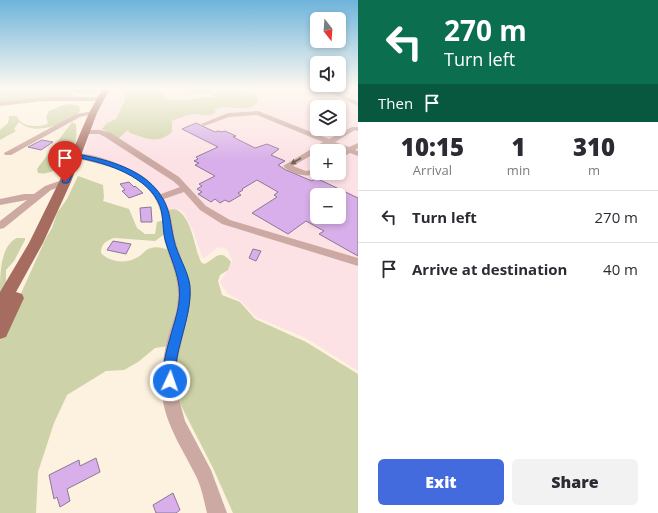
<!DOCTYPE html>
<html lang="en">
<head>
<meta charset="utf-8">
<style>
  body { margin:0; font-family:"Open Sans",sans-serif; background:#f2f2f3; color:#2b2b33; height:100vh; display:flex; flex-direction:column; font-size:15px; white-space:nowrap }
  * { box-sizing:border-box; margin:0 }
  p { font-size:13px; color:#7c7c81 }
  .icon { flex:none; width:22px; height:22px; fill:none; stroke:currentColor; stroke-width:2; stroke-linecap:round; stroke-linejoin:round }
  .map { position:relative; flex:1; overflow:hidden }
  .sheet { display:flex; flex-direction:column; background:#fff; width:300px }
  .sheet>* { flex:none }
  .guide { background:#0b6e4f; color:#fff; overflow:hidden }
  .needle { width:26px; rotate:163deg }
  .tools { position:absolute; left:310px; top:12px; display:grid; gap:8px }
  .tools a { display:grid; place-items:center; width:36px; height:36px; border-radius:6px; background:#fff; box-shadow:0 2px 6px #0003; font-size:20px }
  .pin { position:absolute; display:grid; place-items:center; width:34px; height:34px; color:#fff; margin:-41px -17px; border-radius:50% 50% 50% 0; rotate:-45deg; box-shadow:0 0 4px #0007 }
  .pin .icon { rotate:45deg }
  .me { position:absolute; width:44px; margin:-22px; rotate:3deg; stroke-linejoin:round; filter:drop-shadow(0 0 3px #0008) }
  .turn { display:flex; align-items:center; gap:14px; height:84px; padding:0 20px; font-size:18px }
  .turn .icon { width:52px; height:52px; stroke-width:2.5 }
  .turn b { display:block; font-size:28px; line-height:34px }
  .then { display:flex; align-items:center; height:38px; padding:0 20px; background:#0003; gap:8px; font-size:15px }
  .eta { display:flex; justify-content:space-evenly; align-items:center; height:68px; text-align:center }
  .eta b { font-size:24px; font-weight:800; line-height:28px }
  .button { display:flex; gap:8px; margin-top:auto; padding:8px 20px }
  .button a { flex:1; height:46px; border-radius:6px; background:#446bdd; color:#fff; font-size:16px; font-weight:800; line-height:46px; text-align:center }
  .button a+a { background:#f2f2f3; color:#2b2b33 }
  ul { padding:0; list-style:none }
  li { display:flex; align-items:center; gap:12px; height:52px; padding:0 20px; border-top:1px solid #e1e1e2 }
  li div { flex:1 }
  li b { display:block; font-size:15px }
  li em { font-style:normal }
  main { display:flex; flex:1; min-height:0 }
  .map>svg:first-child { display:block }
</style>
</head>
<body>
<main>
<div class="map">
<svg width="358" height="513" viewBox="0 0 358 513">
  <rect width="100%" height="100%" fill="#fdf1df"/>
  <path fill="#fce1e5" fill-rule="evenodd" d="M110,88H358V371L306,338L256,317L241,301L227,293L220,282L232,263V260L227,249L218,247L204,258L202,257L194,233L184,213L181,210L167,209L155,189L112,162L83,155L97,114ZM317,107H339V129H317ZM317,151H339V173H317ZM317,195H339V217H317Z"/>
  <g fill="#ced2a8">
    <path d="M0,88H101C95,94 81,96 74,91L70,92L76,97L40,98L0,102Z"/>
    <path d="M120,88H155L169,100H190L211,97H214L212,95L215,93C227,92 246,89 257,95L258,101C249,116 227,102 214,110L216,112C209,118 203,114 194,114C187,115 179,118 172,121V132C157,145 146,138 130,133L128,130L118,139L102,129L107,123L116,119L125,100V96Z"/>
    <path d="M180,88H229L233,90L223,89L221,92L214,90C205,95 189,93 180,88Z"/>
    <path d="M71,104L79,106L80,111C69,122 43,133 27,127C24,126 22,124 19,122L14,129L16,131L0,140V130L8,123L9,116H16C18,117 19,120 20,121C26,127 42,128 48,123L46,117L49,111L63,105Z"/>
    <path d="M72,122L76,124C76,129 77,136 76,140C72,156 56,177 38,173L37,169Z"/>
    <path d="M78,176L103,185L104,197L103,201L129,209L137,228L145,234H155L157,222L165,220L166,233L155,241L115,238C106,240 101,244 101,253C109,262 126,264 136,258C142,256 145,249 151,248C157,246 164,249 170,250L182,282L169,346L155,348L138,362L124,370L106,371L67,395L54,423L38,472L36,513H0V340L46,238L52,228L57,213L67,199Z"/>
    <path d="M174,209C192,214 194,248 201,262L204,264C215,260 219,247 231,262L228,270L220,275L218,281L222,295L240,302L255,319L306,342L358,374V513H233L213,468L174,392L182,316L167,210Z"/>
    <path d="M17,238H25V240L14,261L6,270V284L0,294C0,275 0,246 17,238Z"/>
  </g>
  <g fill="#d8afea" stroke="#8b7894" fill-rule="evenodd">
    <path d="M196,123L215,132L219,131L222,132L225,131L236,136L233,137L255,148L267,144L279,149L271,155L285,161L278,165L286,170L312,181L316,178L358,198V256L319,234L324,231L306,221L288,234L252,213L277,197L274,195L278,192L257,180L242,189L243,190L238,193L241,195L229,202L225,200L220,203L215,199L211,202L198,194L202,192L197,189L202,186L199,184L215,176L195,165L199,163L194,161L198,159L196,157L218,147L182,129ZM317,195H339V217H317Z"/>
    <polygon points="42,140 53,142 41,150 28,147"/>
    <polygon points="129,182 134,187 135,186 143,193 129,198 122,191 125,190 120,184"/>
    <polygon points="151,207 152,222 141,222 140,208"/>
    <polygon points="113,241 131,244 126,254 107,250"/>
    <polygon points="253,249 261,251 256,261 249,258"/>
    <polygon points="96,458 100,472 67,489 70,501 60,507 57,497 54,499 49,475 79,460 80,466"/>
    <polygon points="173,493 180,510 176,513 156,513 153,505"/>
  </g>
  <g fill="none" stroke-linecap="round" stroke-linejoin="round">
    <g fill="#ccaaa3" fill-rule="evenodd">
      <polygon points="321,88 328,88 358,102 358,106"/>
      <polygon points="43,97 100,97 103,99 100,101 43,101 0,106 0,102"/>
      <polygon points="93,111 96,113 95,114 80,117 11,155 5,155 4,153 76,114"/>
      <path d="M258,111L329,139L352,127H358V131L355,130L335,142L349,147L358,143V148L355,150L358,151V156L350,153L339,159V154L343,151L329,145L293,166L306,171L317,169V173H319C308,178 292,175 283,166L323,142L257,115L229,117L204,126L201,124L228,113Z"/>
      <path d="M83,130H100L111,133L179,177L206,206L230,220L358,258V266L222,224L200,210L184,192L164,199L170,212L175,240L189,280L191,294L189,310L178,358V396L185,421L211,470L227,513H207C204,501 202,489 197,478C184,451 165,425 162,394C161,375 163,355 168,337C171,326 176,316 177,305C181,284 172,266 166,246C162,234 164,222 160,210C149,173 106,165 74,158L73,156C83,147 130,168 141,175C149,180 155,187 161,194L180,187L173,181L105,137L99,134H83Z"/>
      <polygon points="65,179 68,180 69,182 68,184 51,190 4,228 0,229 0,221 27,200 0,205 0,199 24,194 34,194 45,186"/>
    </g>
    <polygon fill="#a66c60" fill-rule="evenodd" points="103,88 110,88 97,113 71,182 43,243 16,292 22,294 24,298 6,337 0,339 0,292 29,243 59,182 89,113"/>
  </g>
  <defs><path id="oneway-solid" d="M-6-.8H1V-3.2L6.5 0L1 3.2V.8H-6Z"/></defs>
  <use fill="#766259" href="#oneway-solid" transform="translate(296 161) rotate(150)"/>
  <linearGradient id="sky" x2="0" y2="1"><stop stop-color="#6eb4db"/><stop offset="0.55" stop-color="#fef9f1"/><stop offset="1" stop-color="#fef9f1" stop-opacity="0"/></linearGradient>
  <rect width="358" height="160" fill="url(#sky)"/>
  <path fill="#1a73e8" stroke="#114b97" d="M77,154C104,159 137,167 156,189C171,207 169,219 174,240C177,255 188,270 190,286C192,310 181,335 177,358C175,367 178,377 174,385L170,387L165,385C157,366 177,323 179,302C182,281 172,262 166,243C162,231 164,218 160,206C149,177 107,163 79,158L69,182L68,183H63L62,182L73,156Z"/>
</svg>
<div class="tools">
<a><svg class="needle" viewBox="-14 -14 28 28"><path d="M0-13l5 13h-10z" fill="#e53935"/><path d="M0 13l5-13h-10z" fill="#7c7c81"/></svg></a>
<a><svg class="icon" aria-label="sound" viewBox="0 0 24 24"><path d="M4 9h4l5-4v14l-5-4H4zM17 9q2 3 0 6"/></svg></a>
<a><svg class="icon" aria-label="layers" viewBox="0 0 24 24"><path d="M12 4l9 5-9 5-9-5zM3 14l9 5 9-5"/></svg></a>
<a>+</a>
<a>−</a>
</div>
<div class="pin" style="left:65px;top:182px;background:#d93025"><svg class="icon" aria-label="arrive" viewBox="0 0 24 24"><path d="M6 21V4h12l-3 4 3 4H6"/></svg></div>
<svg class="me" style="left:170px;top:381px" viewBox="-20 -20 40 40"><circle r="17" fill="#1a73e8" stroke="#fff" stroke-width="3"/><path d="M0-11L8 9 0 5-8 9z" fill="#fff"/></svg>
</div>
<section class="sheet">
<div class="guide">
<div class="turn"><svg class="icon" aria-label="left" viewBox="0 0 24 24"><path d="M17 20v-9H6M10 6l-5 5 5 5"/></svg><div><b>270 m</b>Turn left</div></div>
<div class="then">Then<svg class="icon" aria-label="arrive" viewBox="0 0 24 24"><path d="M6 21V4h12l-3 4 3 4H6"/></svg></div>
</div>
<div class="eta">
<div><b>10:15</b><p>Arrival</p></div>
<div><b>1</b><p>min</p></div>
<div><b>310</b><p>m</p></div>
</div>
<ul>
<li><svg class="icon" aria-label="left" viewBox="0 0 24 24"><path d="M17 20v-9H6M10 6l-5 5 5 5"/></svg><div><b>Turn left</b></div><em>270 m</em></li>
<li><svg class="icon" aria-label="arrive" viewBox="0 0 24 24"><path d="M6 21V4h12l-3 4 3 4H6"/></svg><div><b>Arrive at destination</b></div><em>40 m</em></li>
</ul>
<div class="button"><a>Exit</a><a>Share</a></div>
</section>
</main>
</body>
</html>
